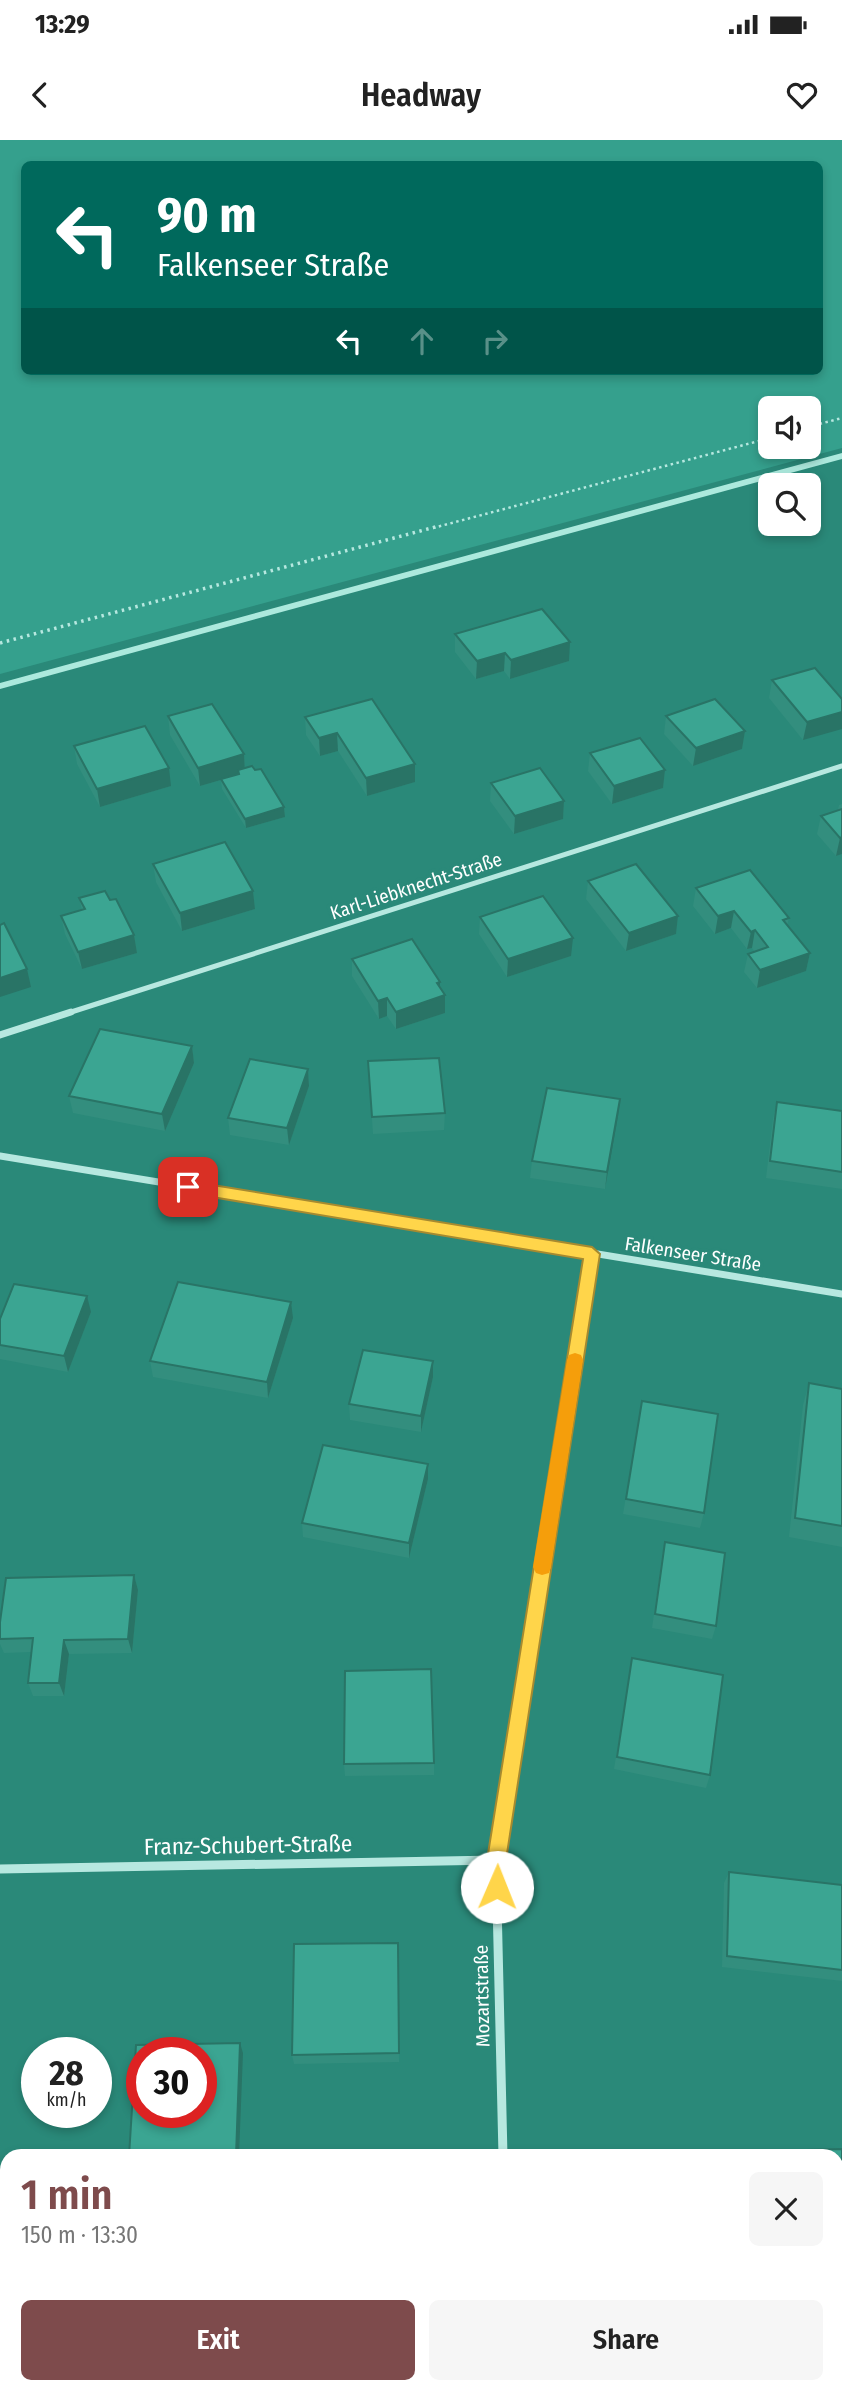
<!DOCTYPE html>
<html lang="en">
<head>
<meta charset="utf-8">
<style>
  body { margin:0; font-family:"Fira Sans Condensed",sans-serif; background:#f6f6f6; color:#222; height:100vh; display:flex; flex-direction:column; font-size:26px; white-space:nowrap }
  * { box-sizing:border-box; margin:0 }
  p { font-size:23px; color:#767676 }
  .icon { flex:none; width:38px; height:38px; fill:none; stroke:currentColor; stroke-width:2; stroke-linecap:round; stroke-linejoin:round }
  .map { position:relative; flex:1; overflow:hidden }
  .sheet { position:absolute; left:0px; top:2009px; width:844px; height:245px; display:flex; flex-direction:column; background:#fff; border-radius:21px 21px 0 0; box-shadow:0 4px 10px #0003 }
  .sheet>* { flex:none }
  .guide { position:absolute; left:21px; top:21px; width:802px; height:214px; border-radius:10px; box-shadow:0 4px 10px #0003; background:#00695c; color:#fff; overflow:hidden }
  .tools { position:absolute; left:758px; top:256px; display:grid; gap:14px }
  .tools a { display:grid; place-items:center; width:63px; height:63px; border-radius:10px; background:#fff; box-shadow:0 4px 10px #0003; font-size:35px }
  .speed { position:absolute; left:21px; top:1897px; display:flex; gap:14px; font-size:35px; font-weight:700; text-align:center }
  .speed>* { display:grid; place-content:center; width:91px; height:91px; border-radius:50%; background:#fff; box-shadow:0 4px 10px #0003; line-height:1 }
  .speed small { font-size:18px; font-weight:400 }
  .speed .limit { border:10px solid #d22; background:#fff; color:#111 }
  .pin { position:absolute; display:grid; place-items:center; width:60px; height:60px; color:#fff; margin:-30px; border-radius:14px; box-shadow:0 4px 10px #0006 }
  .me { position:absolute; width:77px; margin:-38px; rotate:1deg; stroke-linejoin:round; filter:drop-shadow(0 0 5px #0008) }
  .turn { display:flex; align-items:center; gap:24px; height:147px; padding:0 21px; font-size:32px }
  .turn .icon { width:91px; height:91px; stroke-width:2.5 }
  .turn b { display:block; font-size:49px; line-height:60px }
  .lanes { display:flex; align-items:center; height:66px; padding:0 21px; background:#0003; justify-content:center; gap:35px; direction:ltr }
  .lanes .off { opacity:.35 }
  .round { display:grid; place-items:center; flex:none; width:74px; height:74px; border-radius:10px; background:#f6f6f6 }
  .summary { display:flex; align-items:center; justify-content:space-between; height:119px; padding:0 21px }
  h1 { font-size:42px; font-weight:600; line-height:52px; color:#7e4b4c }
  .cta { display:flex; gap:14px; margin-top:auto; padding:14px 21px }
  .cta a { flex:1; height:80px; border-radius:10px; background:#7e4b4c; color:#fff; font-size:28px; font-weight:600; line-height:80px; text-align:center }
  .cta a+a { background:#f6f6f6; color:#222 }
  .status { display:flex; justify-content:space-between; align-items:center; height:49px; padding:0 35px; background:#fff; direction:ltr }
  .status svg { height:19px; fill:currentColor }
  header { display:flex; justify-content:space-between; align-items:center; height:91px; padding:0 21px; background:#fff; font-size:32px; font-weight:600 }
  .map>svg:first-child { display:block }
</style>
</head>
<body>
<div class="status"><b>13:29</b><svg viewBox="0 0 49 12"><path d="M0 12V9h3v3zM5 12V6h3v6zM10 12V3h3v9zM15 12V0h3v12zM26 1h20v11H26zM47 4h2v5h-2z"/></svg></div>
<header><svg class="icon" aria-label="back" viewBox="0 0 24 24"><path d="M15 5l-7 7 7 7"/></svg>Headway<svg class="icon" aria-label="heart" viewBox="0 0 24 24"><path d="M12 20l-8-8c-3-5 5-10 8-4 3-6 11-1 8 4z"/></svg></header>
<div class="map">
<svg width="842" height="2254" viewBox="0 0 842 2254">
  <rect width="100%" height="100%" fill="#2a8979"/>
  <path fill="#35a08d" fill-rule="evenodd" d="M0,0H842V308L0,534ZM24,24H819V231H24ZM770,268H808V306H770Z"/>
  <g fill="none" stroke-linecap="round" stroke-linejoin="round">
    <polygon fill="#ace9dd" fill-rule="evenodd" points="842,313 842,319 0,549 0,543"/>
    <g stroke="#b7e8e0" stroke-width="2.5" stroke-dasharray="2.5 3.5" stroke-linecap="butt">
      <polyline points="808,287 842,278"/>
      <polyline points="433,388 770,298"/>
    </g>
    <polyline stroke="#b7e8e0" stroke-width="3.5" stroke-dasharray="2.5 4.5" stroke-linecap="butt" points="0,503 439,386"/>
    <polyline stroke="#b7e8e0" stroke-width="5" points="65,874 842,626"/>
    <g stroke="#b7e8e0" stroke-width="7">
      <polyline points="0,895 71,872"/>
      <polyline points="0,1016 842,1154"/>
      <polyline points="533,1486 592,1114"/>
    </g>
    <g stroke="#b7e8e0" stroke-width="9">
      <polyline points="0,1729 496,1720"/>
      <polyline points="503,2016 496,1720 533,1484"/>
      <polyline points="508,2247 508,2254"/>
    </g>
  </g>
  <g fill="#338e7e">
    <polygon points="455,494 569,521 510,539 504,531 476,539 455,512"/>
    <polygon points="772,540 842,559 803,600 769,558"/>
    <polygon points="372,559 415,642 367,656 338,611 320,616 306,595 305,577"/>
    <polygon points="168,576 244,614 245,628 284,667 285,677 246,688 222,649 221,640 200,646 170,595"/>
    <polygon points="666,576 745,591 742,609 693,626 664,594"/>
    <polygon points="74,606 171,646 100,667 77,624"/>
    <polygon points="590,613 665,630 663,648 612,664 588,631"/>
    <polygon points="491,643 564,661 563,679 514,694 490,661"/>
    <polygon points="842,664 842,714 836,716 817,694 821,676 838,670 839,665"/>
    <polygon points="153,724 253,751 255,769 182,791 156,742"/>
    <polygon points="588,741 678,776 676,794 626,811 586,759"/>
    <polygon points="696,748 789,778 787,786 810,813 806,831 757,848 744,832 748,814 755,812 752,808 747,809 731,788 715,794 693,766"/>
    <polygon points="79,758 110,760 134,795 137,813 82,829 65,794 61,776 82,770"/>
    <polygon points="480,777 571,816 507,837 479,794"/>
    <polygon points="352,819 440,842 440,848 445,873 396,889 387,876 379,879 352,836"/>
    <polygon points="192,906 194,923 165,991 73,973 69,956"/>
    <polygon points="368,921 445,973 444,990 373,994"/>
    <polygon points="308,929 309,946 289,1005 230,995 228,978"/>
    <polygon points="777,962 842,971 842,1049 766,1038 773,979"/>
    <polygon points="618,976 605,1049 530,1038 532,1021"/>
    <polygon points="91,1172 68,1232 0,1219 0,1179"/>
    <polygon points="293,1178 268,1258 153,1237 150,1221"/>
    <polygon points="433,1237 421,1292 350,1280 349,1264"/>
    <polygon points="809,1243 842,1249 842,1407 789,1397 803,1265"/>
    <polygon points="642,1261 704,1373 700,1388 623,1374"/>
    <polygon points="428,1324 428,1339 409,1418 303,1397 302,1383"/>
    <polygon points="665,1402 716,1486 712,1499 652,1488 662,1416"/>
    <polygon points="134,1435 138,1450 132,1513 69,1514 64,1556 33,1556 28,1543 31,1512 4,1513 0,1504 0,1482"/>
    <polygon points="632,1518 710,1635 706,1648 614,1629"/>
    <polygon points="434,1623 434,1635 345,1636 344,1624"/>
    <polygon points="729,1732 842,1745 842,1841 722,1827 724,1743"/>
    <polygon points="398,1803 399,1922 294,1924 292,1915"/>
    <polygon points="842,2009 842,2148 836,2148 836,2016"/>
  </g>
  <g fill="#297466">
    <polygon points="570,502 569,521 510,539 511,520"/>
    <polygon points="505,513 504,531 476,539 477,521"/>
    <polygon points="842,572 842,589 803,600 807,582"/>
    <polygon points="745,591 742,609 693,626 696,608"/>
    <polygon points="337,593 338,611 320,616 319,598"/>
    <polygon points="244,614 245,632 238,630 238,635 200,646 198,628"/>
    <polygon points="415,624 415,642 367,656 366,638"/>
    <polygon points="169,628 171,646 100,667 97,649"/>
    <polygon points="665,630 663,648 612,664 614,646"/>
    <polygon points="564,661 563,679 514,694 515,676"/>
    <polygon points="284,667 285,677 246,688 245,679"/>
    <polygon points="842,697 842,714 836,716 840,698"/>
    <polygon points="253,751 255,769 182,791 180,773"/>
    <polygon points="734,771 731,788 715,794 718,776"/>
    <polygon points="678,776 676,794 626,811 629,793"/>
    <polygon points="755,790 752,808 747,809 751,792"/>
    <polygon points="134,795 137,813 82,829 78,812"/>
    <polygon points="573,798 571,816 507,837 508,819"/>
    <polygon points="810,813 806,831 757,848 760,830"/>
    <polygon points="27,829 31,847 0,857 0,838"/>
    <polygon points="440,842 440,857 445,855 445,873 396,889 396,872 437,843"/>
    <polygon points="387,858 387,876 379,879 378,861"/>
    <polygon points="192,906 194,923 165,991 162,974"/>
    <polygon points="308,929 309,946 289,1005 287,988"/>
    <polygon points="620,959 618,976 605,1049 607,1032"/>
    <polygon points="87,1156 91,1172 68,1232 64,1216"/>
    <polygon points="291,1162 293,1178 268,1258 267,1242"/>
    <polygon points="433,1221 433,1237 421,1292 421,1276"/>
    <polygon points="428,1324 428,1339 409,1418 409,1403"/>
    <polygon points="134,1435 138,1450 132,1513 128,1499"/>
    <polygon points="64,1500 69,1514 64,1556 59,1543"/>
    <polygon points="240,1903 243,1913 239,2016 236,2016"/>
  </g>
  <g fill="#3ba592" stroke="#297466" stroke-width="2" fill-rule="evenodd">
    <polygon points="542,469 570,502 511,520 505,513 477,521 455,494"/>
    <polygon points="815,528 842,559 842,572 807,582 772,540"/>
    <polygon points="372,559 415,624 366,638 337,593 319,598 305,577"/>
    <polygon points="715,559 745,591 696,608 666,576"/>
    <polygon points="212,564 244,614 198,628 168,576"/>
    <polygon points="145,586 169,628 97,649 74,606"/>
    <polygon points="640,598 665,630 614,646 590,613"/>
    <polygon points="252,626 255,630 261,629 284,667 245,679 221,639 239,634 238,630"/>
    <polygon points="540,628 564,661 515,676 491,643"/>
    <polygon points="842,669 842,697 840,698 821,676"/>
    <polygon points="225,702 253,751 180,773 153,724"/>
    <polygon points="636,724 678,776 629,793 588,741"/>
    <polygon points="750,730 789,778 783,780 810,813 760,830 748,814 768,807 755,790 751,792 734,771 718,776 696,748"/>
    <polygon points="105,751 110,760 116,759 134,795 78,812 61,776 85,769 79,758"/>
    <polygon points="543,756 573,798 508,819 480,777"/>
    <polygon points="4,783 27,829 0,838 0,785"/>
    <polygon points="412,799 440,842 437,843 445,855 396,872 387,858 378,861 352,819"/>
    <polygon points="100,889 192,906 162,974 69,956"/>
    <polygon points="439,918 445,973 372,977 368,921"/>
    <polygon points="250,919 308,929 287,988 228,978"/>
    <polygon points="547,948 620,959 607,1032 532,1021"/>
    <polygon points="777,962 842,971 842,1032 770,1021"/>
    <polygon points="178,1142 291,1162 267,1242 150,1221"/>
    <polygon points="14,1144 87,1156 64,1216 0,1205 0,1179"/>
    <polygon points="363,1210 433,1221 421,1276 349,1264"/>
    <polygon points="809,1243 842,1249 842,1386 795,1378"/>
    <polygon points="642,1261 718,1274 704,1373 626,1359"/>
    <polygon points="323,1305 428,1324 409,1403 302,1383"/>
    <polygon points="665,1402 725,1413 716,1486 655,1474"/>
    <polygon points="134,1435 128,1499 64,1500 59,1543 28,1543 33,1498 0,1499 0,1482 6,1438"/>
    <polygon points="632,1518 723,1535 710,1635 617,1617"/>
    <polygon points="431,1529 434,1623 344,1624 345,1531"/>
    <polygon points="729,1732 842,1745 842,1830 727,1816"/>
    <polygon points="398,1803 399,1913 292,1915 294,1804"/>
    <path d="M240,1903L236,2016H129L136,1905ZM142,1913H201V1972H142Z"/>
    <polygon points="842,2009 842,2140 836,2141 836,2016 620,2015"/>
  </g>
  <polygon fill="#ffd54a" stroke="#a68a30" stroke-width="2" points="188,1041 592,1107 600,1114 506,1720 507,1747 504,1754 497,1757 490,1754 487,1747 487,1720 583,1119 188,1053 181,1047"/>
  <polygon fill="#f59e0b" points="575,1213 581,1215 583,1220 551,1427 549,1433 542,1435 536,1433 533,1427 567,1220 569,1215"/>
  <g text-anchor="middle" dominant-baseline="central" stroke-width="7" stroke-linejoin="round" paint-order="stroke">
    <g font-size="19" fill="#fff" stroke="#2a8979">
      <text transform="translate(416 746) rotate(-18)">Karl-Liebknecht-Straße</text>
      <text transform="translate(693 1114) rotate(9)">Falkenseer Straße</text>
      <text transform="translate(482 1856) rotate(-91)">Mozartstraße</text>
    </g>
    <g font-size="23" fill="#fff" stroke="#2a8979">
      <text transform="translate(248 1705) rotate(-1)">Franz-Schubert-Straße</text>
    </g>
  </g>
</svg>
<div class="tools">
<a><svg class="icon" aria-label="sound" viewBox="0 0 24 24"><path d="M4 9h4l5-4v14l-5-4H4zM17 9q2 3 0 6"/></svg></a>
<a><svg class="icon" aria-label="search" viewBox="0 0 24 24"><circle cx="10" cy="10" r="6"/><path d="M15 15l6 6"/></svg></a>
</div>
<div class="speed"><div>28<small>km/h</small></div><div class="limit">30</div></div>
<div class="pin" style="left:188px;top:1047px;background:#d93025"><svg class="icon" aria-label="arrive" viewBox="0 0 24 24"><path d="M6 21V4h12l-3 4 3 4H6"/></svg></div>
<svg class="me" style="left:497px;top:1747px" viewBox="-20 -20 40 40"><circle r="19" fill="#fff"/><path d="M0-13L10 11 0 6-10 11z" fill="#ffd54a"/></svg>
<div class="guide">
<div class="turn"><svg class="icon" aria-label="left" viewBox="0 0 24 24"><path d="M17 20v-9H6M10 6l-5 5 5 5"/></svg><div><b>90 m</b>Falkenseer Straße</div></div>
<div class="lanes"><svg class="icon" aria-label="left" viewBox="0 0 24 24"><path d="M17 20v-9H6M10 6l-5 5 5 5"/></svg><svg class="icon off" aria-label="ahead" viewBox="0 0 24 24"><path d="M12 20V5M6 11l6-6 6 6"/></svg><svg class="icon off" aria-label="right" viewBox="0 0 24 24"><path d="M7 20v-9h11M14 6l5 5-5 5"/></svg></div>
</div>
<section class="sheet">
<div class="summary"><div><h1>1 min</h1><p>150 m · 13:30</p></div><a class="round"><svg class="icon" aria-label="close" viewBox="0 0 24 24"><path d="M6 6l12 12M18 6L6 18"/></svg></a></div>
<div class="cta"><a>Exit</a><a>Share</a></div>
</section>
</div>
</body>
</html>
